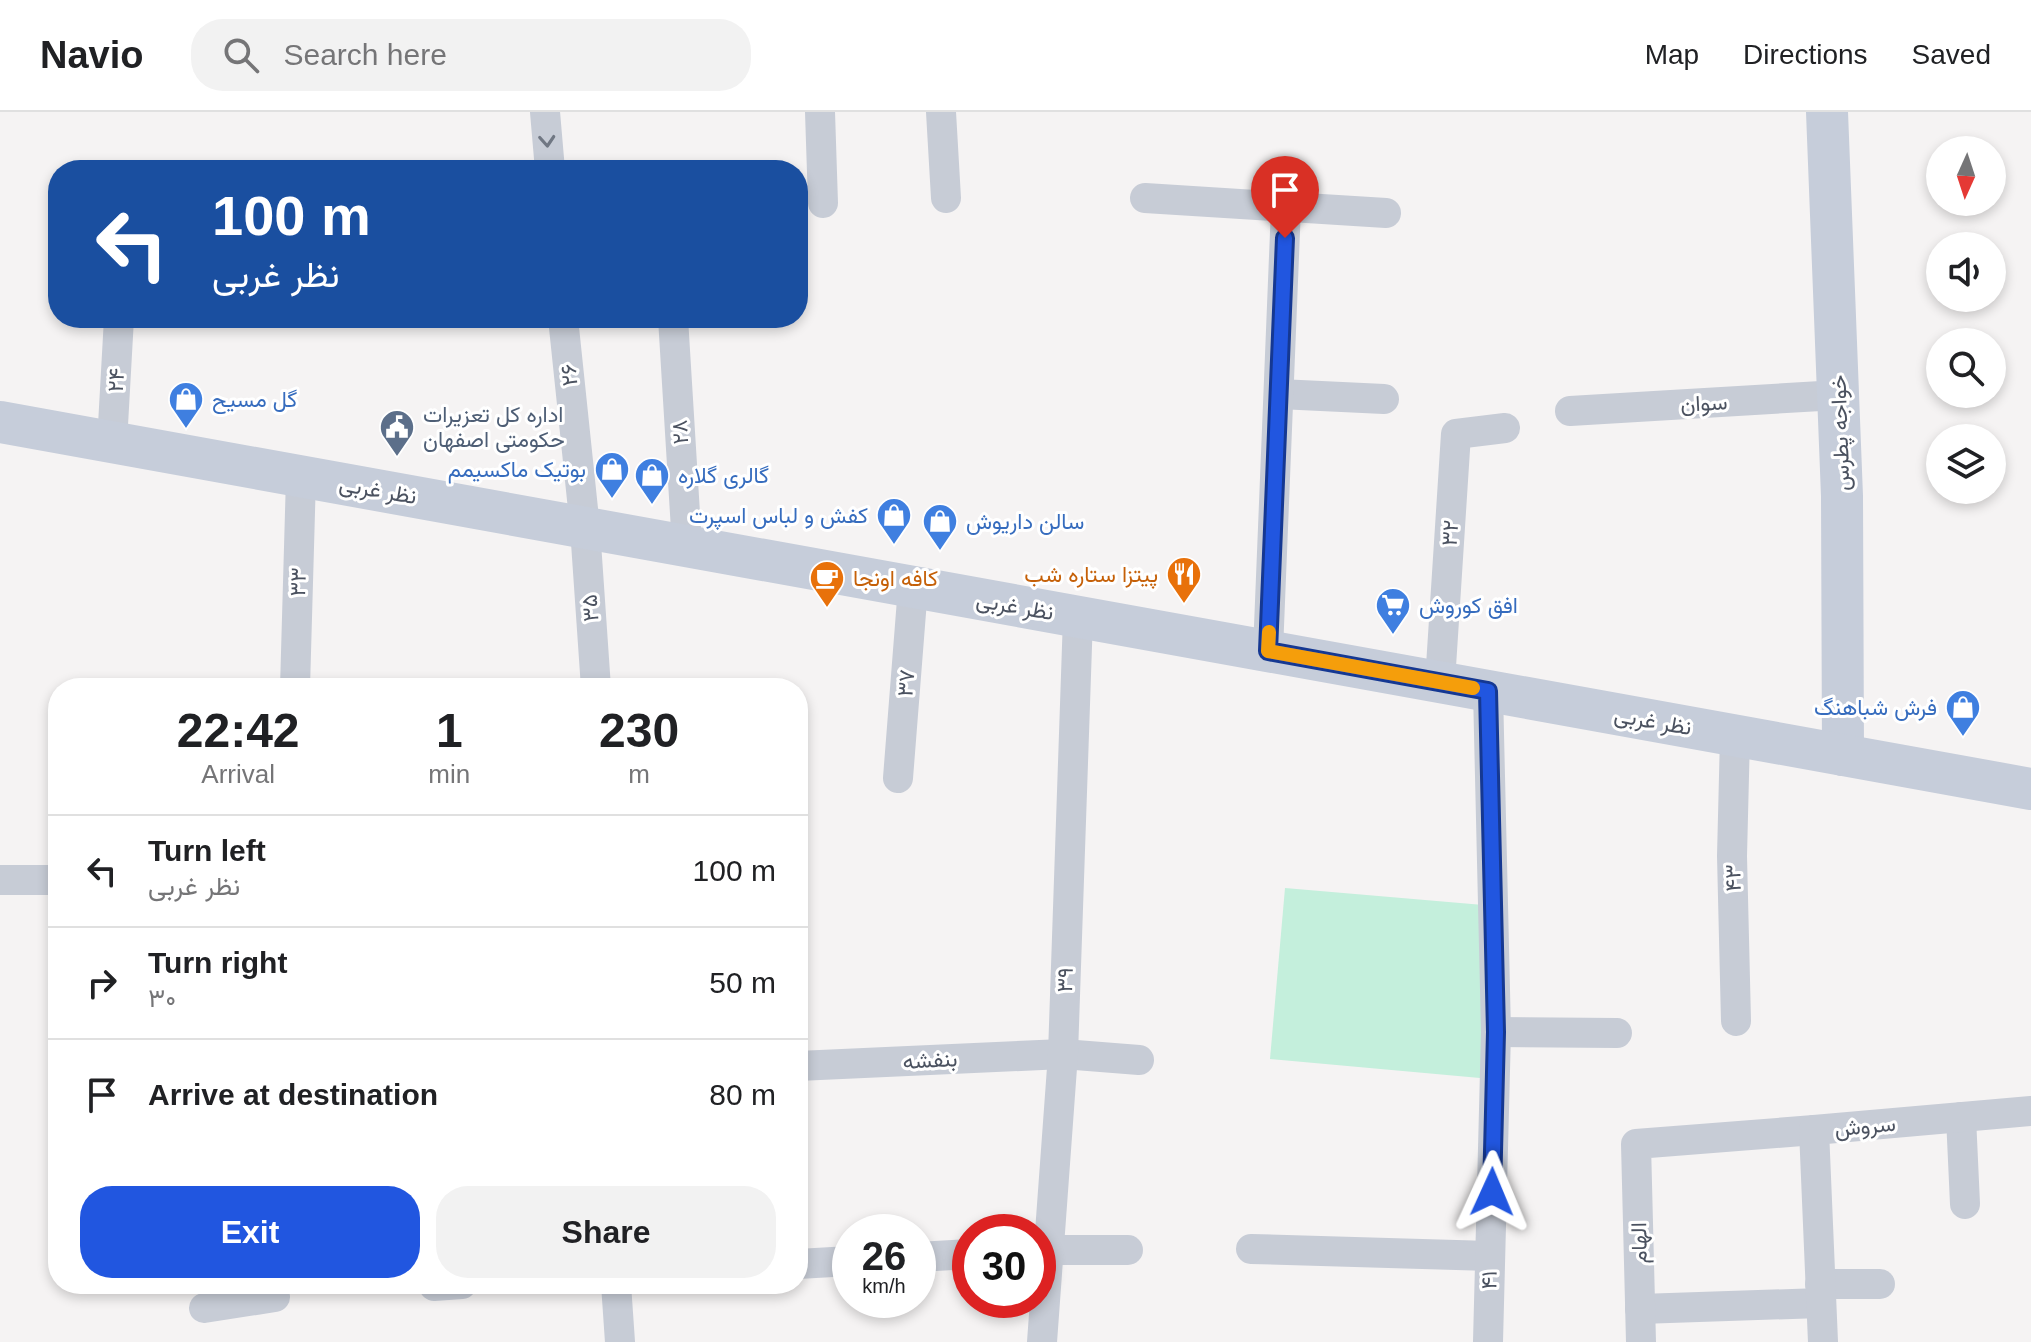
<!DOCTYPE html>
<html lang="en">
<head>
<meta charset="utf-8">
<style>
  body { margin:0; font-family:Arial,Vazirmatn,sans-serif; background:#f2f2f2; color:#202124; height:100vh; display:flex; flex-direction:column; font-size:30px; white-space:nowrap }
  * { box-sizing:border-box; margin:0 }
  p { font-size:26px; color:#757577 }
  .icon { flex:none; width:44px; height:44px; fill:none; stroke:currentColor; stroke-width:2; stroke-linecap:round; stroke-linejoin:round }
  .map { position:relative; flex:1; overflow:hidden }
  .panel { position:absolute; left:48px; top:566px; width:760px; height:616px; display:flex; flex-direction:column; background:#fff; border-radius:32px; box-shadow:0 4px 12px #0003 }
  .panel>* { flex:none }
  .top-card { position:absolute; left:48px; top:48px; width:760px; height:168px; border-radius:32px; box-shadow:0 4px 12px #0003; background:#1a4fa0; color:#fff; overflow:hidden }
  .needle { width:52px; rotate:183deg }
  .controls { position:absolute; left:1926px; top:24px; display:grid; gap:16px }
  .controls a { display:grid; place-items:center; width:80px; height:80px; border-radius:50%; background:#fff; box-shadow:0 4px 12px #0003; font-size:40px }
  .speed { position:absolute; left:832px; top:1102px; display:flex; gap:16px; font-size:40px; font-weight:700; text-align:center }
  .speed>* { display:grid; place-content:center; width:104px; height:104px; border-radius:50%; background:#fff; box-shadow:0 4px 12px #0003; line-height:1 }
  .speed small { font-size:20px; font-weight:400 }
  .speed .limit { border:12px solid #d22; background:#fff; color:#111 }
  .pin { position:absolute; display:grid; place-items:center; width:68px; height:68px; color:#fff; margin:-82px -34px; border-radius:50% 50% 50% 0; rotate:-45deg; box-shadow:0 0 8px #0007 }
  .pin .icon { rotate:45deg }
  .me { position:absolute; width:88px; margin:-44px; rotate:1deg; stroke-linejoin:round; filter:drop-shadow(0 0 6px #0008) }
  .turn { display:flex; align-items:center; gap:28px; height:168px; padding:0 32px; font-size:36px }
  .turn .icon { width:104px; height:104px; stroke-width:2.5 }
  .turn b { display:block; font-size:56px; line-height:68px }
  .eta { display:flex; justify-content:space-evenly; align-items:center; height:136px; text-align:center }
  .eta b { font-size:48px; font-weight:600; line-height:56px }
  .action { display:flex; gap:16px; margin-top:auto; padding:16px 32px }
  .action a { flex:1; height:92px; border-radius:32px; background:#2156e0; color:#fff; font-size:32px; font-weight:600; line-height:92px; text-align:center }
  .action a+a { background:#f2f2f2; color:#202124 }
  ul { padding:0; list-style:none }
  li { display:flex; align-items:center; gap:24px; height:112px; padding:0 32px; border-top:2px solid #e0e0e0 }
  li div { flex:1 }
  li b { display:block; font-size:30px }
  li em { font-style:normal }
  header { display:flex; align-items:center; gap:48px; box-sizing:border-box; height:112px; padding:0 40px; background:#fff; border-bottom:2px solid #e0e0e0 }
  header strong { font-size:38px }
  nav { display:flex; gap:44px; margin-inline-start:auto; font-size:28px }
  .search { width:560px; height:72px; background:#f2f2f2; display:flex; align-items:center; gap:20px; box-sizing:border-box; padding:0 28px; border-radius:32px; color:#757577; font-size:30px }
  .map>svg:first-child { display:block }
</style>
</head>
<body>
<header>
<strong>Navio</strong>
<div class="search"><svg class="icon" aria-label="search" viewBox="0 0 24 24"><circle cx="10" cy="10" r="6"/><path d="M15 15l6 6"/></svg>Search here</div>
<nav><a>Map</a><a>Directions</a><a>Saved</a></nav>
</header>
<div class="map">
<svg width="2031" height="1230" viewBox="0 0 2031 1230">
  <rect width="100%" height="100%" fill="#f5f3f3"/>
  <polygon fill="#c4efdc" points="1285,776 1495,794 1480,966 1270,947"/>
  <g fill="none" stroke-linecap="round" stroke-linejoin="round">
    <g stroke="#c7ccd6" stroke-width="30">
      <polyline points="545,0 550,58"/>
      <polyline points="820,0 823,91"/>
      <polyline points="941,0 946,86"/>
      <polyline points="1145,86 1386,101"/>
      <polyline points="563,206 585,416 596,576"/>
      <polyline points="673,206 687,434"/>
      <polyline points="1279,282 1384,287"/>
      <polyline points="1570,299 1838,283"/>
      <polyline points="112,331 119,206"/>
      <polyline points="1268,539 1286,95"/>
      <polyline points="1440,570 1456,322 1505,316"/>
      <polyline points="295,576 301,365"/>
      <polyline points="1735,624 1732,744 1736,909"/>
      <polyline points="898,666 913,475"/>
      <polyline points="0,768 58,768"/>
      <polyline points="1496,920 1617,921"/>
      <polyline points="798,954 1063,942 1139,948"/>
      <polyline points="1961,1005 1965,1092"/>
      <polyline points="1251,1137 1490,1144"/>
      <polyline points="1038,1138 1128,1138"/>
      <polyline points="918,1145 970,1142"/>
      <polyline points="798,1152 850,1149"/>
      <polyline points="616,1172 620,1230"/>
      <polyline points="1820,1172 1880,1172"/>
      <polyline points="434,1174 462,1172"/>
      <polyline points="204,1196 275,1185 273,1172"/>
      <polyline points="1640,1197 1821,1191"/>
      <polyline points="1042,1230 1063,942 1078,505"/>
      <polyline points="1488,1230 1496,920 1488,579"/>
      <polyline points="1641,1230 1636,1032 1814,1018"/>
      <polyline points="1823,1230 1814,1018 2031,999"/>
    </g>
    <g stroke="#c6cdda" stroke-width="42">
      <polyline points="1827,0 1842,384 1843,643"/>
      <polyline points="0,310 2031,677"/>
    </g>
  </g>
  <defs><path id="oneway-chevron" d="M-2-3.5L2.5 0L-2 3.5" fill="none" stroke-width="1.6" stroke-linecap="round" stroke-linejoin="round" transform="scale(2)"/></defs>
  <use stroke="#707783" href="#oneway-chevron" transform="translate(547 29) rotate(86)"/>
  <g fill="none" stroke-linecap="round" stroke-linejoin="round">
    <g stroke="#153892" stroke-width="20">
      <polyline id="route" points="1285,126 1268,539 1488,579 1496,920 1492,1080"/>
    </g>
    <use href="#route" stroke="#2156e0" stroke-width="14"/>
    <polyline stroke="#f59e0b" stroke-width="14" points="1269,520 1268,539 1473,576"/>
  </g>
  <defs>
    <g id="shop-pin" transform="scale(1.8)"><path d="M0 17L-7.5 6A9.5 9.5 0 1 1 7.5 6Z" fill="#3f7fe0" stroke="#fff"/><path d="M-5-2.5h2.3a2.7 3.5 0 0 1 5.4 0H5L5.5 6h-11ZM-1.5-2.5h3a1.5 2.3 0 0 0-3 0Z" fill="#fff"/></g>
    <g id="civic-pin" transform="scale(1.8)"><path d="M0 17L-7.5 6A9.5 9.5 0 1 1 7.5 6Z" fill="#5c6f8a" stroke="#fff"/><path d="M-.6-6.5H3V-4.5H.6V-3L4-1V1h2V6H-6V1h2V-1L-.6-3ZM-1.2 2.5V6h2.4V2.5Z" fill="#fff"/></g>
    <g id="restaurant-pin" transform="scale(1.8)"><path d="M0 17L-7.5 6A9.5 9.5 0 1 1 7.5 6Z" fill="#e8710a" stroke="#fff"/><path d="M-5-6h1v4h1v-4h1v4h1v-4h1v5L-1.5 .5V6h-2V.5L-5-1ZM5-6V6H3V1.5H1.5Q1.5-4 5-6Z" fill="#fff"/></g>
    <g id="cafe-pin" transform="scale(1.8)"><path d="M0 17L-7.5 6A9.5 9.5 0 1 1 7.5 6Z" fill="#e8710a" stroke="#fff"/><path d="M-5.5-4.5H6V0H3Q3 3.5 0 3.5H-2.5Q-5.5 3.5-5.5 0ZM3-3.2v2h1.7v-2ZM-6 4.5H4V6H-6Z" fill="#fff"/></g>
    <g id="supermarket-pin" transform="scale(1.8)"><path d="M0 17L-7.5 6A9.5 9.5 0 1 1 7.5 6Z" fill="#3f7fe0" stroke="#fff"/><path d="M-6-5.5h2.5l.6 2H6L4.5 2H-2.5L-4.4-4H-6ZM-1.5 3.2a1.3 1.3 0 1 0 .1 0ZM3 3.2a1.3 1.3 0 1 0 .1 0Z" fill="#fff"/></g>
  </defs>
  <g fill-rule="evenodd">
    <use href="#shop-pin" x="186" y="287"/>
    <use href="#civic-pin" x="397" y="315"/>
    <use href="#shop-pin" x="612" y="357"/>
    <use href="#shop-pin" x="652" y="363"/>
    <use href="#shop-pin" x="894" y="403"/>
    <use href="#shop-pin" x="940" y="409"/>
    <use href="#restaurant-pin" x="1184" y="462"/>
    <use href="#cafe-pin" x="827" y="466"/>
    <use href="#supermarket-pin" x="1393" y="493"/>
    <use href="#shop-pin" x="1963" y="595"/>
  </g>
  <g text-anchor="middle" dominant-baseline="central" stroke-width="6" stroke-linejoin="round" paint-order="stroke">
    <g font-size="22" fill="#4b5260" stroke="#fff">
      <text transform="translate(569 263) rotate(-96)">۲۶</text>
      <text transform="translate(116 268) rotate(-87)">۲۴</text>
      <text transform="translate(1704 291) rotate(-3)">سوان</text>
      <text transform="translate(680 320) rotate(-94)">۲۸</text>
      <text transform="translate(1840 321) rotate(-92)">خواجه پطرس</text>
      <text transform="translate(378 378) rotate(10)">نظر غربی</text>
      <text transform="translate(1450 421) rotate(-86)">۳۲</text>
      <text transform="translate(298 470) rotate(-88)">۳۳</text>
      <text transform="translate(1015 494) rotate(10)">نظر غربی</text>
      <text transform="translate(590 496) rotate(-94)">۳۵</text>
      <text transform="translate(906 571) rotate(-85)">۳۷</text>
      <text transform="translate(1653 609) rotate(10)">نظر غربی</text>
      <text transform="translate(1733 766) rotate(-91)">۴۳</text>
      <text transform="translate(1065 868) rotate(-88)">۳۹</text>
      <text transform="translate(930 948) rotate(-3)">بنفشه</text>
      <text transform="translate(1865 1014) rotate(-5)">سروش</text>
      <text transform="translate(1639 1131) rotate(-91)">الهام</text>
      <text transform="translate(1489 1168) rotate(-88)">۴۱</text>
    </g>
    <g font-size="22" fill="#366cbe" stroke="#fff" text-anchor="start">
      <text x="212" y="287">گل مسیح</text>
      <text x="586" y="357" text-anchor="end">بوتیک ماکسیمم</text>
      <text x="678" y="363">گالری گلاره</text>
      <text x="868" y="403" text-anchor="end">کفش و لباس اسپرت</text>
      <text x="966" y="409">سالن داریوش</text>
      <text x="1419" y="493">افق کوروش</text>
      <text x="1937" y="595" text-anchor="end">فرش شباهنگ</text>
    </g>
    <g font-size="22" fill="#4e5e75" stroke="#fff" text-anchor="start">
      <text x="423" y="302">اداره کل تعزیرات<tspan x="423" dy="25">حکومتی اصفهان</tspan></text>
    </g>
    <g font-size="22" fill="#c56008" stroke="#fff" text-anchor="end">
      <text x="1158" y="462">پیتزا ستاره شب</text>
      <text x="853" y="466" text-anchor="start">کافه اونجا</text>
    </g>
  </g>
</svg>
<div class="controls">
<a><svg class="needle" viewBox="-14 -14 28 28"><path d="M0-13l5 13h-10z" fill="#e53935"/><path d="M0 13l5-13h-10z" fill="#757577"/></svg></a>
<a><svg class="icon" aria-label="sound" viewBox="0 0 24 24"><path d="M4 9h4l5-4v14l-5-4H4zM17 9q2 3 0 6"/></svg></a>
<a><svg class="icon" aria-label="search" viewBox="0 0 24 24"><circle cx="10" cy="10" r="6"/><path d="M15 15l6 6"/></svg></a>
<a><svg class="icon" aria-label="layers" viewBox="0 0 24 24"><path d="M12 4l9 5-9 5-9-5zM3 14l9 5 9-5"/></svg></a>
</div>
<div class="speed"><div>26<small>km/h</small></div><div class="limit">30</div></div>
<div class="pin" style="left:1285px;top:126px;background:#d93025"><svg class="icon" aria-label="arrive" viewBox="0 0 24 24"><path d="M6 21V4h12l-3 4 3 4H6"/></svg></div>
<svg class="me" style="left:1492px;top:1080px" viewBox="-20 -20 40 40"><path d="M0-17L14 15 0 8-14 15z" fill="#2156e0" stroke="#fff" stroke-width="4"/></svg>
<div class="top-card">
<div class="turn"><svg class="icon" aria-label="left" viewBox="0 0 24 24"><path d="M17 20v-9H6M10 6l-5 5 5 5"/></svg><div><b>100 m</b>نظر غربی</div></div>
</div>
<section class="panel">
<div class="eta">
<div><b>22:42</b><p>Arrival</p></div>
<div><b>1</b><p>min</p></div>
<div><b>230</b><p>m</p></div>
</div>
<ul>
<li><svg class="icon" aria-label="left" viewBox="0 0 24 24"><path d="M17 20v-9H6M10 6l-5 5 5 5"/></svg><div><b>Turn left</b><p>نظر غربی</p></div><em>100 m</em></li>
<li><svg class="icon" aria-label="right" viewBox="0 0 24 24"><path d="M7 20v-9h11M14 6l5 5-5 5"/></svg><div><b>Turn right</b><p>۳۰</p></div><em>50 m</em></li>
<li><svg class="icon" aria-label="arrive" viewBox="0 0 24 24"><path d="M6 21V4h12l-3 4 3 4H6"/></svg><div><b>Arrive at destination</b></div><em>80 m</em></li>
</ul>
<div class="action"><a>Exit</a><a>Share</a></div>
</section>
</div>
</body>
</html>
